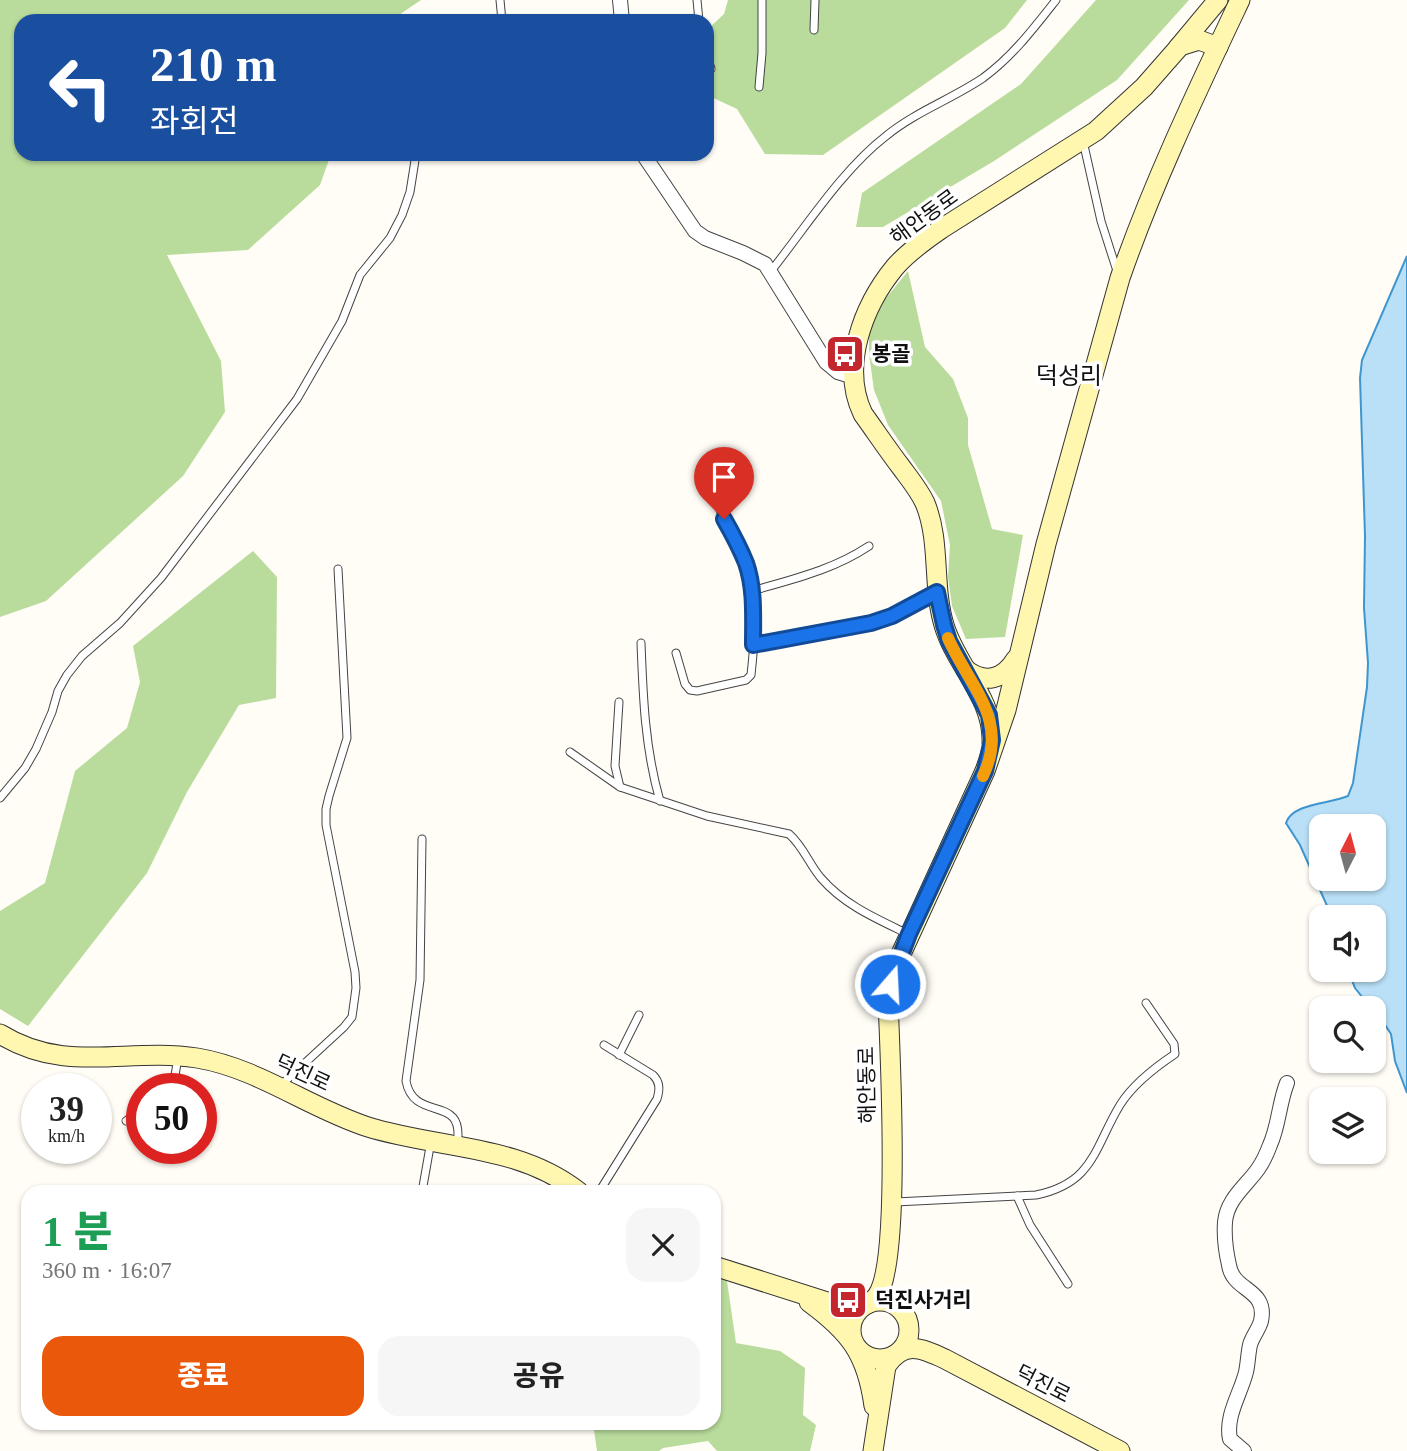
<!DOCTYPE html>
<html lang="ko">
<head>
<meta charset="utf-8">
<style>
  body { margin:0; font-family:"Times New Roman","Noto Sans KR",serif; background:#f6f6f6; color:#222; height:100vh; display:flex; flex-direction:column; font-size:26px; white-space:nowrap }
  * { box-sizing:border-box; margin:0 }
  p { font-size:23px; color:#767676 }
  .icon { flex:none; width:38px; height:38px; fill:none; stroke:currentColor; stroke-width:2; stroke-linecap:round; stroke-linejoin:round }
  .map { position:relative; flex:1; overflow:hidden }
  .panel { position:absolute; left:21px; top:1185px; width:700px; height:245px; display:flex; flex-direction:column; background:#fff; border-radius:21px; box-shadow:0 2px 5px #0004 }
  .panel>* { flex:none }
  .banner { position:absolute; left:14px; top:14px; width:700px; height:147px; border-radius:21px; box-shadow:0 2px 5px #0004; background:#1a4fa0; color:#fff; overflow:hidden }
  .needle { width:46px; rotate:6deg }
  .tools { position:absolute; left:1309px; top:814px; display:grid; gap:14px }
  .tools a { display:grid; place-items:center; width:77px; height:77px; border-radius:14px; background:#fff; box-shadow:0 2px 5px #0004; font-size:35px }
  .speed { position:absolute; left:21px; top:1073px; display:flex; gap:14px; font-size:35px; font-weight:700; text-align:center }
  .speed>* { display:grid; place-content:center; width:91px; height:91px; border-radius:50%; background:#fff; box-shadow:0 2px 5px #0004; line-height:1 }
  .speed small { font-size:18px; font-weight:400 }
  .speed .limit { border:10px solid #d22; background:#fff; color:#111 }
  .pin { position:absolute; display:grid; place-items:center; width:60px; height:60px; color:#fff; margin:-72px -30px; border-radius:50% 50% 50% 0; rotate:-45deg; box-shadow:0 0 7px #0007 }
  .pin .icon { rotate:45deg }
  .me { position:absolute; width:77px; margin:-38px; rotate:19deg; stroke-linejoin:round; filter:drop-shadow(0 0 5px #0008) }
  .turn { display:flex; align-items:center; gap:24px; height:147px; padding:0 21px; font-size:32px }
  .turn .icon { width:91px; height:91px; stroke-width:2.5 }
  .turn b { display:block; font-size:49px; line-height:60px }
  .round { display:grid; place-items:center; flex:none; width:74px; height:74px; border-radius:21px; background:#f6f6f6 }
  .head { display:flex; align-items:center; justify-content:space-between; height:119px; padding:0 21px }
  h1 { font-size:42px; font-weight:800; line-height:52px; color:#1e9e55 }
  .primary-button { display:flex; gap:14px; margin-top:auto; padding:14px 21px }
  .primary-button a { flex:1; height:80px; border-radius:21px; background:#ea580c; color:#fff; font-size:28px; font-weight:800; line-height:80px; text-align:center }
  .primary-button a+a { background:#f6f6f6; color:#222 }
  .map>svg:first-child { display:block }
</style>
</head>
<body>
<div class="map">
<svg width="1407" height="1451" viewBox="0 0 1407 1451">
  <rect width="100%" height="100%" fill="#fffdf5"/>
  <g fill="#b9dc9c">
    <polygon points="0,0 421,0 390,21 21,21 21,154 331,154 320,185 248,250 167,255 221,361 225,412 183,476 46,601 0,617"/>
    <polygon points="728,0 1027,0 1005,28 823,155 765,154 737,109 707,95 707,30 724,14"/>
    <polygon points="1096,0 1189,0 1117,80 994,161 883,227 856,227 862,193 1021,84"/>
    <polygon points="908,271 925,347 953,379 968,418 968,445 992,529 1023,535 1005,637 966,639 952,606 948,577 950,545 941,501 888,425 874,390 869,354 869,333 882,303"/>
    <polygon points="253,551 277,577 276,698 239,705 187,792 147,873 28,1026 0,1009 0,911 45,883 75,771 127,728 140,682 133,646"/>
    <polygon points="714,1271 726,1274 736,1343 780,1351 805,1368 803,1415 816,1425 810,1451 717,1451 708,1441 663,1448 659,1451 597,1451 593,1423 714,1423"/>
  </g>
  <path fill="#b9e0f7" stroke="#3f96cf" stroke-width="2" fill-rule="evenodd" d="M1407,256V1093L1395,1061L1391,1034L1374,1008H1371L1355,988L1348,970H1374V917H1332L1300,845L1286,823C1292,803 1330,804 1348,796L1353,783L1367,687L1368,663L1364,608L1365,536L1360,378L1362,360ZM1321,826H1374V878H1321Z"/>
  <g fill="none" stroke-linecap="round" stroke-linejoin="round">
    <g stroke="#444" stroke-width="9">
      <g id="lane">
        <polyline points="500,0 502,21"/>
        <polyline points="697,0 699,21"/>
        <polyline points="814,30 815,0"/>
        <polyline points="707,55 711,69"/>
        <polyline points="759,87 762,53 762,0"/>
        <polyline points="1083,141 1101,221 1117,271"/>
        <path d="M771,271C806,227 842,170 886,136C915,112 952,99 983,78C1012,57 1034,28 1056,0"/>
        <path d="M752,591C793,579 833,570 869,546"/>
        <path d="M641,643C643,697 645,749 660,801"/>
        <polyline points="753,645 871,623 893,616 936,592"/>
        <path d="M676,653L685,684L690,690L697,691L746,680L751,675C755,639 758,596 745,562C737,540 724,519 714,498"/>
        <polyline points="619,702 615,766 620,787"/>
        <path d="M570,752L620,787L707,816L789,834C803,846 809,864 821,878C844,905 877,919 908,934"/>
        <polyline points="0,798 25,768 36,749 52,712 58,691 67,675 82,656 120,623 161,578 297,399 342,321 360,275 390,238 402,215 410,192 416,154"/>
        <path d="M422,839L420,980L406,1081C414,1124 466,1092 457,1145"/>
        <polyline points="619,1055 639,1015"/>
        <polyline points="280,1086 344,1027 352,1017 356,988 355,972 326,825 326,809 329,796 347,738 338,569"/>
        <polyline points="173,1088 178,1057"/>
        <polyline points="126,1121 142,1110"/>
        <polyline points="422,1192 431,1141"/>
        <path d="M599,1192L657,1099C660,1089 660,1082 653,1075L604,1045"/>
        <polyline points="1017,1196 1030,1225 1068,1284"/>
        <path d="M895,1202L1036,1195C1094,1183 1094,1148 1120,1105C1133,1084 1154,1068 1175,1054L1174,1044L1146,1003"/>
      </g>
    </g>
    <g stroke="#444" stroke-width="16">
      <g id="street">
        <polyline points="620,0 622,21"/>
        <polyline points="643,154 695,231 705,238 743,253 765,264 826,362 838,372 854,377"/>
        <path d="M1244,1451L1230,1439C1225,1416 1241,1393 1246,1372C1248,1363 1248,1354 1250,1345C1252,1337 1259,1329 1261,1321C1268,1288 1233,1292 1229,1265C1226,1252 1224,1236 1225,1222C1227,1199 1246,1186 1258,1169C1263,1162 1267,1153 1270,1145C1279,1125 1279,1103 1287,1083"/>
      </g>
    </g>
    <g stroke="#333" stroke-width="21">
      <g id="secondary">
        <polyline points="1178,48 1218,0"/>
        <path d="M966,670C985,684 1003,680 1016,659"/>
        <path d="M992,743C994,698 956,666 944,625C932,585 941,542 925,503C919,490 909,478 901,467C888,450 876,432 863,414C840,366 863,306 895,267C908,252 925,240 941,229L1096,131L1144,87L1180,46L1199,40L1218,47"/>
        <path d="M0,1034C66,1075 127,1047 197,1058C258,1068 309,1108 368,1127C439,1149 518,1144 579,1192"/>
        <path d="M714,1266L843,1307C855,1308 869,1307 877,1296C901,1262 890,1052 888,1001L895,967L985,771L1006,710L1046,544L1120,278C1153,183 1197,91 1240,0"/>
        <circle cx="880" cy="1330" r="29"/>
        <path d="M809,1302C850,1332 867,1354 874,1406"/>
        <path d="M873,1451L886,1366C904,1340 921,1348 945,1359L1120,1451"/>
      </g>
    </g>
    <use href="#lane" stroke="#fff" stroke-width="7"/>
    <use href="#street" stroke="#fff" stroke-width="14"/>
    <use href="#secondary" stroke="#fff6b0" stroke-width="19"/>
  </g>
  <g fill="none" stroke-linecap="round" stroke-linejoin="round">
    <g stroke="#114b97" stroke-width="18">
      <path id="route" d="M724,519C732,533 740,548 746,563C755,589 753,617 753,645L871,623L892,616L937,592L944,625L949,641L989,715L992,740L985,771L909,934L890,984"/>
    </g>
    <use href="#route" stroke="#1a73e8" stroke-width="12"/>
    <path stroke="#f59e0b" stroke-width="12" d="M948,638C969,686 1010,719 983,776"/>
  </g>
  <defs>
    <g id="bus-square" transform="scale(2.0125)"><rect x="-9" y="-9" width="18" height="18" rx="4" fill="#c4262e" stroke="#fff"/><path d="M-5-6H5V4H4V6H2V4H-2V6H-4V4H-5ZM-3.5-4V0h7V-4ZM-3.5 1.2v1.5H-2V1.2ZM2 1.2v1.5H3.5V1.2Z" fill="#fff"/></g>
  </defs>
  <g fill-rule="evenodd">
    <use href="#bus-square" x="845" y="354"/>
    <use href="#bus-square" x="848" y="1300"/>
  </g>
  <g text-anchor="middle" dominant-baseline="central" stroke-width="7" stroke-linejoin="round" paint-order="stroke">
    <g font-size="21" fill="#111" stroke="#fff">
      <text transform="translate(924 217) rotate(-36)">해안동로</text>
      <text transform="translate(303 1073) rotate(25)">덕진로</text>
      <text transform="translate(867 1085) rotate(-91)">해안동로</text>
      <text transform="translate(1043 1384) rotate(27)">덕진로</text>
    </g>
    <g font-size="21" font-weight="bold" fill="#111" stroke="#fff" text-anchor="start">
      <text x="872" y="354">봉골</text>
      <text x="875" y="1300">덕진사거리</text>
    </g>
    <g font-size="24" fill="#111" stroke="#fff">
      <text x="1069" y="376">덕성리</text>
    </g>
  </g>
</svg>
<div class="tools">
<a><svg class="needle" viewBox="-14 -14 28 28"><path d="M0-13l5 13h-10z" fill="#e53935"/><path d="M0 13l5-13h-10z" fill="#767676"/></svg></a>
<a><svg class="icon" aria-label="sound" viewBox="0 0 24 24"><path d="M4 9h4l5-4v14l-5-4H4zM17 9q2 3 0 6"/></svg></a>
<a><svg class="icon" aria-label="search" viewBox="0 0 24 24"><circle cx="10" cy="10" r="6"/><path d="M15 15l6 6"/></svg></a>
<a><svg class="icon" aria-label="layers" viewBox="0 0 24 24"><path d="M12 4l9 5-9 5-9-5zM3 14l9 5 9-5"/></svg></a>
</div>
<div class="speed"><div>39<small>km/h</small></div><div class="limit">50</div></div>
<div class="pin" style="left:724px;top:519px;background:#d93025"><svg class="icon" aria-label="arrive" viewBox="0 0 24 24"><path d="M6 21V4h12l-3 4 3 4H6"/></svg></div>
<svg class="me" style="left:890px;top:984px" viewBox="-20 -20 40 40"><circle r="17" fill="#1a73e8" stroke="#fff" stroke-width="3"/><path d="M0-11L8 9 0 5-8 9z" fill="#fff"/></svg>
<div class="banner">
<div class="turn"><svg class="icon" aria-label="left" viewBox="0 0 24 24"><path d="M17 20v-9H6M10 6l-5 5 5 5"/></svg><div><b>210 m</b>좌회전</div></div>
</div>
<section class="panel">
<div class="head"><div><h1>1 분</h1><p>360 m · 16:07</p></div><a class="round"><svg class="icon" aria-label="close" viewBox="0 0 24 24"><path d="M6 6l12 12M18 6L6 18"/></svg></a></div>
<div class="primary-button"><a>종료</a><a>공유</a></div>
</section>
</div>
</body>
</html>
